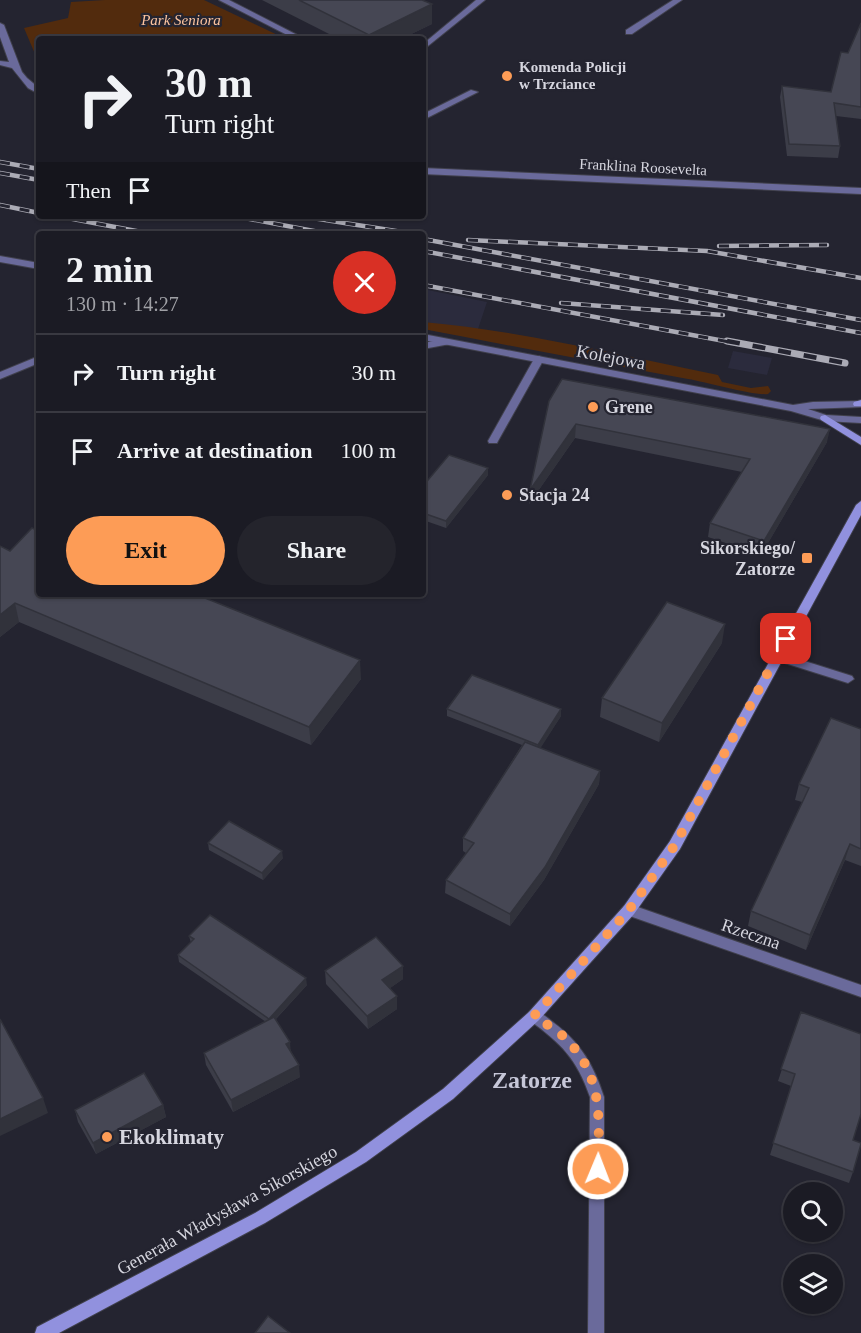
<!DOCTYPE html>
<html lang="en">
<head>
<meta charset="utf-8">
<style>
  body { margin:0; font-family:Georgia,serif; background:#24242c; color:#f1f3f6; height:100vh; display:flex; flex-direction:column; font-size:22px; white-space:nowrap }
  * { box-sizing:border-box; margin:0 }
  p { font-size:20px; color:#a0a1a6 }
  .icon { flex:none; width:33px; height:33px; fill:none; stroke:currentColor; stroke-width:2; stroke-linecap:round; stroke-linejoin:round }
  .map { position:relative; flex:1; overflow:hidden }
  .side { position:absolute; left:36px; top:231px; width:390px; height:366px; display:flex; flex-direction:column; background:#1b1b24; border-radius:6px; box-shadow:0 2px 4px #0004,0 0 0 2px #393941 }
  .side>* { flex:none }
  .banner { position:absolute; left:36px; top:36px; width:390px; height:183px; border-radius:6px; box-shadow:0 2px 4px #0004,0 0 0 2px #393941; background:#1b1b24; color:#f1f3f6; overflow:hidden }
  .buttons { position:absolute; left:783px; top:1182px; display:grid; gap:12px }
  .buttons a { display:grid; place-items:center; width:60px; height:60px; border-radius:50%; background:#1b1b24; box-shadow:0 2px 4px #0004,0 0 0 2px #393941; font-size:30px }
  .pin { position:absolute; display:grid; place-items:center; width:51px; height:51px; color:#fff; margin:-26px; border-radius:12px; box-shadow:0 3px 9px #0006 }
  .me { position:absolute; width:66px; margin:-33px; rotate:1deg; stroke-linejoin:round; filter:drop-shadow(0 0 4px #0008) }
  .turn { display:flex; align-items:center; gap:21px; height:126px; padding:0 30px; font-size:27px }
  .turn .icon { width:78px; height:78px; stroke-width:2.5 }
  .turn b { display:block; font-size:42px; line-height:51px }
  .then { display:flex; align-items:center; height:57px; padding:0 30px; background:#0003; gap:12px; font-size:22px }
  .round { display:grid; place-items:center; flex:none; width:63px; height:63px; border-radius:32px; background:#24242c }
  .headline { display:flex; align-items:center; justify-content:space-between; height:102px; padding:0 30px }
  h1 { font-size:36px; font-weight:700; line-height:45px }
  .primary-button { display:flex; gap:12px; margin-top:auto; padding:12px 30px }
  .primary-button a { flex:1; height:69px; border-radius:36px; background:#fd9c56; color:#111; font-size:24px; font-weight:700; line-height:69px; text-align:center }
  .primary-button a+a { background:#24242c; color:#f1f3f6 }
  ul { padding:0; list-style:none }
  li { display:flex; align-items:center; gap:18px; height:78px; padding:0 30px; border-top:2px solid #393941 }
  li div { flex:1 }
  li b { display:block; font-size:22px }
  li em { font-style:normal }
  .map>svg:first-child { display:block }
</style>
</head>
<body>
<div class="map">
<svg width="861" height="1333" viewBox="0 0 861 1333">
  <rect width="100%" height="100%" fill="#242430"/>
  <g fill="#2b2b3d">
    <polygon points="423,289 487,302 475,338 423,329"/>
    <polygon points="733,351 772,358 767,375 728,368"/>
  </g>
  <g fill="#522b0d">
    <polygon points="105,0 204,0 286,39 39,39 38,61 24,28 68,18 71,2"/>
    <path d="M423,322C523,331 619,355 718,375L722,382L751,388L768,386L771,391L768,394C754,396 707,382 688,379C600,363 511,346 423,329Z"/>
  </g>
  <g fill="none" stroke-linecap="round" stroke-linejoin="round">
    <g stroke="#40404c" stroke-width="2">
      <g id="lane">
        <polygon points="219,0 229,0 305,39 295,39"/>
        <polygon points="476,0 485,0 423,50 423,44"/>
        <polygon points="471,90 478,92 423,120 423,114"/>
        <polygon points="446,339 451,342 450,344 423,349 423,343"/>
        <polygon points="39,356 39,363 0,379 0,372"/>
        <polygon points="539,356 544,359 498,441 497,443 489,443 488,441 534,359"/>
        <polygon points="776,652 852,676 854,679 848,683 772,659 770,656"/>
      </g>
    </g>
    <g stroke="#40404c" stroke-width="2">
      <g id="street">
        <polygon points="673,0 682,0 632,34 626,34 626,30"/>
        <polygon points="0,23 4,25 22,72 27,78 39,88 39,94 28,88 12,68 0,65 0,61 9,62 0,37"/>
        <polygon points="423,168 861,188 861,194 423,174"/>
        <polygon points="0,256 39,263 39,269 0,262"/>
        <polygon points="423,334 793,405 813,402 861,401 861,407 808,409 826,415 861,417 861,423 825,421 791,411 423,340"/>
        <polygon points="629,904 861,985 861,997 624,914 622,910 624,906"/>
        <path d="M534,1010C542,1013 548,1018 554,1023C581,1043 594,1066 604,1097V1333H588L590,1097C577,1059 561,1043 529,1020L527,1016L529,1012Z"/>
      </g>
    </g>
    <g stroke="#40404c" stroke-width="2">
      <g id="secondary">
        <polygon points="861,400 861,406 854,406 853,404 854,402"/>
        <polygon points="825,415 861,437 861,445 821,420 820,418 821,416"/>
        <polygon points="861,501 861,515 680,849 634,914 539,1020 453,1099 366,1162 265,1223 59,1333 35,1333 37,1327 255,1213 356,1152 443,1089 529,1012 624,906 670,841 856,505"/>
      </g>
    </g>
    <use href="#lane" fill="#6a6a9b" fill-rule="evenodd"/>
    <use href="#street" fill="#6a6a9b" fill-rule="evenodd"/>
    <use href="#secondary" fill="#9191de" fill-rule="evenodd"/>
    <g stroke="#ababb5" stroke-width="4.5">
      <g id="rail-far1">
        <polyline points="0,162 39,169"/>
        <polyline points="0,173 39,180"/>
        <polyline points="0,205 39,213"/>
        <polyline points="57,216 152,234"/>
        <polyline points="234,216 330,234"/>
        <polyline points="306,217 415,234"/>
        <polyline points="423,239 861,320"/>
        <polyline points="468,240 707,251 861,278"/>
        <polyline points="719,246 827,245"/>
        <polyline points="423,251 861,333"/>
        <polyline points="423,285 735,343"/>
        <polyline points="561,303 723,315"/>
      </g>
    </g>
    <g stroke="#ababb5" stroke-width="7">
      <polyline id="rail" points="727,341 845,363"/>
    </g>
    <use href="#rail-far1" stroke="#242430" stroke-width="3" stroke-dasharray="10" stroke-linecap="butt"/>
    <use href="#rail" stroke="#242430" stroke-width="4.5" stroke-dasharray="13" stroke-linecap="butt"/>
  </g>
  <g fill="#3c3d48">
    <polygon points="262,0 422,0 432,24 401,39 339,39"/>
    <polygon points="861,23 861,119 836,116 840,146 838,158 787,156 780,97 782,86 831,92"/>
    <polygon points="562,379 827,442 761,555 708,537 710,523 742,472 575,438 529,504 530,490"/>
    <polygon points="488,475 446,528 423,520 423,486"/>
    <polygon points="0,546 10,551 361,679 311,745 19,622 0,637"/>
    <polygon points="722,643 659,742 600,717 602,698"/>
    <polygon points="447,709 561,709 561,716 540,748 600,771 599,784 544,880 510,926 445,893 446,880 466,853 463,851 463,838 522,745 447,716"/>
    <polygon points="861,729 861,866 845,860 806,950 748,926 751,911 802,802 795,800 799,784"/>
    <polygon points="208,843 283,858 263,880 209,850"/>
    <polygon points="189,936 307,985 276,1019 291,1051 300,1077 233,1112 206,1065 204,1053 266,1022 179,962 178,955 191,943"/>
    <polygon points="403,966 403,979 390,988 397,1009 368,1029 326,984 325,971"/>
    <polygon points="801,1012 853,1140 853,1172 849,1183 770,1155 791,1086 778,1081"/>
    <polygon points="163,1105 166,1117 96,1154 78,1122 75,1110"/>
  </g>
  <g fill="#31323b">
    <polygon points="432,4 432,24 401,39 369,39 369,35"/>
    <polygon points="576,424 575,438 529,504 530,490"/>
    <polygon points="830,429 827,442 761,555 764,541"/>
    <polygon points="488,468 488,475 446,528 446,521"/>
    <polygon points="15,603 19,622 0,637 0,615"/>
    <polygon points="725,624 722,643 659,742 662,723"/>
    <polygon points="360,660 361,679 311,745 309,727"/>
    <polygon points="561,709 561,716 538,752 538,745"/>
    <polygon points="600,771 599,784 544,880 510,926 510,914"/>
    <polygon points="850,844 845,860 806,950 810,935"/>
    <polygon points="282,851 283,858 263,880 262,873"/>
    <polygon points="403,966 403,979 383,993 382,980"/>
    <polygon points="306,978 307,985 270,1025 269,1019"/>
    <polygon points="397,996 397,1009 368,1029 367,1016"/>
    <polygon points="290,1042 291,1054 286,1044"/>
    <polygon points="299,1065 300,1077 233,1112 231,1100"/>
    <polygon points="43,1098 48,1113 0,1136 0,1119"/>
    <polygon points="163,1105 166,1117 96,1154 93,1143"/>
  </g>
  <g fill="#464754" stroke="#31323b" stroke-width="1.5">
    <polygon points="299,0 422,0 432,4 369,35"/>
    <polygon points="861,23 861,107 834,103 840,146 789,144 782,86 831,92 841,52 848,53"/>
    <polygon points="562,379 830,429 764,541 710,523 750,459 576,424 530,490 549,401"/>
    <polygon points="449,455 488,468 446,521 423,513 423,486"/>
    <polygon points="32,528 39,531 39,594 195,594 360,660 309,727 15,603 0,615 0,546 10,551"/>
    <polygon points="667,602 725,624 662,723 602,698"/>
    <polygon points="472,675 561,709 538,745 447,709"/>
    <polygon points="831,718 861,729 861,849 850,844 810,935 751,911 809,788 799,784"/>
    <polygon points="525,742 600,771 545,867 510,914 446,880 474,843 463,838"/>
    <polygon points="229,821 282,851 262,873 208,843"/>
    <polygon points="210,915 306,978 269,1019 178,955 194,939 189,936"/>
    <polygon points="376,937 403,966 382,980 397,996 367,1016 325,971"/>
    <polygon points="801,1012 861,1034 861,1114 853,1140 861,1143 861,1144 853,1172 773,1143 795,1074 781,1069"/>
    <polygon points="274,1017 290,1042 286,1044 299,1065 231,1100 204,1053"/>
    <polygon points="0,1019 43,1098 0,1119"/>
    <polygon points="144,1073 163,1105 93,1143 75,1110"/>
    <polygon points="268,1316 290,1333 255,1333"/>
  </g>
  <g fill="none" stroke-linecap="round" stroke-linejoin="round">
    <path stroke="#fd9c56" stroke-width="10" stroke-dasharray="0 18" d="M598,1169C599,1119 604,1076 565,1038C556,1029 544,1023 534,1016L629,910L675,845L786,639"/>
  </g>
  <g fill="#fd9c56" stroke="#242430" stroke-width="2">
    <circle cx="507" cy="76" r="6"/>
    <circle cx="593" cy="407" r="6"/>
    <circle cx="507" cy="495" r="6"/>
    <rect x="801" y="552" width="12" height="12" rx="3"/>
    <circle cx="107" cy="1137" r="6"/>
  </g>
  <g text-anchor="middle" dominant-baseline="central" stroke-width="4.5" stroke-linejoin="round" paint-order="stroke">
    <g font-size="15" font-style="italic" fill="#fdc49f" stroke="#242430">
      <text x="181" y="20">Park Seniora</text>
    </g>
    <g font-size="15" font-weight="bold" fill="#d6d6df" stroke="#242430" text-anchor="start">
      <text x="519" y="67">Komenda Policji<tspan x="519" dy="17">w Trzciance</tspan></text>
    </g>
    <g font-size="15" fill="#d6d6df" stroke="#242430">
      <text transform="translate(643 167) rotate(3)">Franklina Roosevelta</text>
    </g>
    <g font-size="18" fill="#d6d6df" stroke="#242430">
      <text transform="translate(611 357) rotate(11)">Kolejowa</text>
      <text transform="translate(751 934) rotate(19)">Rzeczna</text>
      <text transform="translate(227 1210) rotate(-29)">Generała Władysława Sikorskiego</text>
    </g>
    <g font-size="18" font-weight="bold" fill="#d6d6df" stroke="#242430" text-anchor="start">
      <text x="605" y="407">Grene</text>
      <text x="519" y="495">Stacja 24</text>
      <text x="795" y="548" text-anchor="end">Sikorskiego/<tspan x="795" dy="21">Zatorze</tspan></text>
    </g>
    <g font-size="21" font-weight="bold" fill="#d6d6df" stroke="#242430" text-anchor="start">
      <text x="119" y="1137">Ekoklimaty</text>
    </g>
    <g font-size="24" font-weight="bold" fill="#c6c7d8" stroke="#242430">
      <text x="532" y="1080">Zatorze</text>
    </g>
  </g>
</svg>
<div class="buttons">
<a><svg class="icon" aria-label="search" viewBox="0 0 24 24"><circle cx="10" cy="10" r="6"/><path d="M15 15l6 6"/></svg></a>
<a><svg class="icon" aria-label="layers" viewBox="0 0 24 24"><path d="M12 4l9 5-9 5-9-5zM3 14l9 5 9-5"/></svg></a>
</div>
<div class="pin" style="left:786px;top:639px;background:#d93025"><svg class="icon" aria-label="arrive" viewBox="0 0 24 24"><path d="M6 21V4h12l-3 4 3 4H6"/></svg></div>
<svg class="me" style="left:598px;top:1169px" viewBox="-20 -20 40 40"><circle r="17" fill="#fd9c56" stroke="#fff" stroke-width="3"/><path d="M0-11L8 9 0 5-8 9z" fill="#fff"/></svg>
<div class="banner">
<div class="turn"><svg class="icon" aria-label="right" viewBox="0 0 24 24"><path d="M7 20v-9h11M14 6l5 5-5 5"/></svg><div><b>30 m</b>Turn right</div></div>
<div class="then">Then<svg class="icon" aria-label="arrive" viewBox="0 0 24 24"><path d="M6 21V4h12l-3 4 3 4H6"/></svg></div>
</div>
<section class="side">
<div class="headline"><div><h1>2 min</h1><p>130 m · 14:27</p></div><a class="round" style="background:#d93025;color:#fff"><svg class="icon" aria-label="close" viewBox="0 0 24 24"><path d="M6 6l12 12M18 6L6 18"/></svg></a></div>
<ul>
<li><svg class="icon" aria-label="right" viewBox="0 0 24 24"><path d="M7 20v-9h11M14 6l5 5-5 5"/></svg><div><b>Turn right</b></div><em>30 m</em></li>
<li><svg class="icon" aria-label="arrive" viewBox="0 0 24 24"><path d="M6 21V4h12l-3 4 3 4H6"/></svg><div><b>Arrive at destination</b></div><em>100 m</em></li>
</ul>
<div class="primary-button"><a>Exit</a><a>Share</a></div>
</section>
</div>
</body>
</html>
